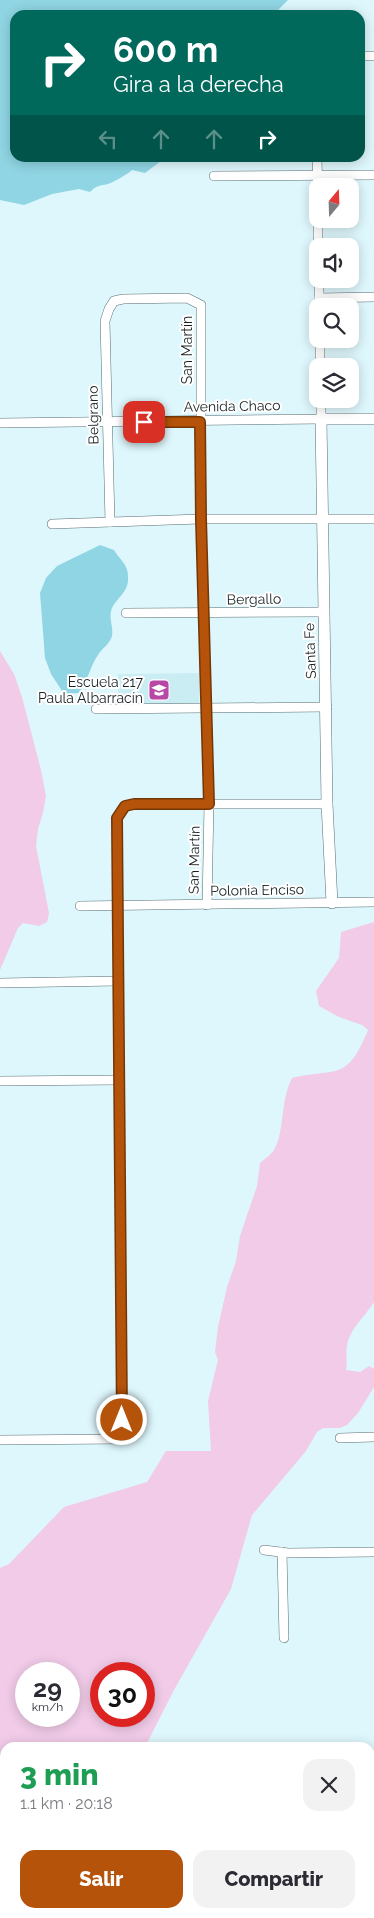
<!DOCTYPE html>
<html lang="es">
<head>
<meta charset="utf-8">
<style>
  body { margin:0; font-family:Raleway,sans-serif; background:#f2f2f3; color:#2b2b33; height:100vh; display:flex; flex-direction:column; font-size:19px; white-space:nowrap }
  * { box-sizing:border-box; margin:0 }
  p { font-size:16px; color:#7c7c81 }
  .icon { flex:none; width:28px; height:28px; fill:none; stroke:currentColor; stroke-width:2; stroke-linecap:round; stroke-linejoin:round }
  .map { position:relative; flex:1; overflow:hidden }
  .drawer { position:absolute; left:0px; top:1742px; width:375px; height:176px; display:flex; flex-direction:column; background:#fff; border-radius:15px 15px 0 0; box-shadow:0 2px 12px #0003 }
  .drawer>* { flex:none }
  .hud { position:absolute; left:10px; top:10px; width:355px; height:152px; border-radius:15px; box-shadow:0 2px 12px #0003; background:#00695c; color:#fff; overflow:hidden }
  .needle { width:32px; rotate:19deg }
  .tools { position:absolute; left:309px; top:178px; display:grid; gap:10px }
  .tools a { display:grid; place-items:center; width:50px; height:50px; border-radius:10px; background:#fff; box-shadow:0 2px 12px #0003; font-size:25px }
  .speed { position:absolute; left:15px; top:1662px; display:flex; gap:10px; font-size:25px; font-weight:700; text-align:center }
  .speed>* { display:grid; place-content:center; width:65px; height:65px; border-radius:50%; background:#fff; box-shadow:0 2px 12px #0003; line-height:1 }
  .speed small { font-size:12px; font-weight:400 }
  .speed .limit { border:8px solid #d22; background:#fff; color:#111 }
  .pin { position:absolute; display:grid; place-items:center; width:42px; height:42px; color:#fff; margin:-21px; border-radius:10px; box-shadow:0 2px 8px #0006 }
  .me { position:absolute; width:55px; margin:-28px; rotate:0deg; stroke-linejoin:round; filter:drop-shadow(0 0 4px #0008) }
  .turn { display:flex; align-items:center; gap:18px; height:105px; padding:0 20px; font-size:22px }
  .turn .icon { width:65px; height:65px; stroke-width:2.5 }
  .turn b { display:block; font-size:35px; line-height:42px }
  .lanes { display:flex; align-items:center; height:48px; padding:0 20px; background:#0003; justify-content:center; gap:25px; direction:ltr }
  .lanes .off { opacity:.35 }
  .round { display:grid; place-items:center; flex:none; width:52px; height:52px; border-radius:15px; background:#f2f2f3 }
  .headline { display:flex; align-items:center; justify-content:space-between; height:85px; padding:0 20px }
  h1 { font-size:30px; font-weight:800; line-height:38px; color:#1e9e55 }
  .action { display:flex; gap:10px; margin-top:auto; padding:10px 20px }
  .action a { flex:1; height:58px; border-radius:15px; background:#b45309; color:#fff; font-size:20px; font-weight:800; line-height:58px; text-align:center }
  .action a+a { background:#f2f2f3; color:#2b2b33 }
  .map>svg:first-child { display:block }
</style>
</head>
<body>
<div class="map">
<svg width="374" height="1918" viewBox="0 0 374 1918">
  <rect width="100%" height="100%" fill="#def7fc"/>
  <polygon fill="#caedf4" points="199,673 199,705 118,706 118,674"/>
  <g fill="#f1cbe8" fill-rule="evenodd">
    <polygon points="0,651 14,674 22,697 41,770 46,796 43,813 38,829 36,846 49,913 47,922 39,926 23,923 18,928 0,970"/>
    <path d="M374,922V1302C365,1317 350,1328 347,1346C345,1354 348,1362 346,1370L360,1372L369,1366L374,1369V1387L358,1413L347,1425L340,1428H323L317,1432L306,1451L252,1515L231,1589L174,1690L145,1747L5,1748V1914H33L29,1918H0V1568L9,1564L64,1507L147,1482L166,1451H211L208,1401L218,1360L215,1352L218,1327L227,1287L236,1261L240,1236L257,1186L260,1163C264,1159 271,1155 274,1150C285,1131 280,1101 292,1078C338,1067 346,1083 368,1030L362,1025L339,1017L319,1006L316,991L339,958L341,932ZM26,1674H69V1716H26ZM101,1674H144V1716H101Z"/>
  </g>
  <g fill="#90d5e3">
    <path d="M0,0H288L273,15H15V158H174L161,161L145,173L132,170C128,174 112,183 108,184C99,186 97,185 90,192L79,189L52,194L24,205L0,200Z"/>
    <path d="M100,545L114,550C119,559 128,564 128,576C129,591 120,595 113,606C107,616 114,626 112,636C110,644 102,648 98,655C90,666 88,681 79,693L64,694L51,674L45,658L40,593L46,578L57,566Z"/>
  </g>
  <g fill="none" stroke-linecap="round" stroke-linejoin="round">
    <g stroke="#576d72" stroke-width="10">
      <g id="minor">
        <polyline points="360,56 374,56"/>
        <polyline points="317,158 318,201"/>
        <polyline points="214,176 374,175"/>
        <polyline points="318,219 318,246"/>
        <polyline points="319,279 319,306"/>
        <polyline points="319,298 374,297"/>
        <polyline points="320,339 320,366"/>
        <polyline points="0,423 321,419 321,399"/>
        <polyline points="110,522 105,321 109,309 114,301 123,299 187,298 201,305 201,519 209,804 207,905"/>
        <polyline points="52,524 201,519 374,519"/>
        <polyline points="126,613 323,612"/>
        <polyline points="96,709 327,707"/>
        <polyline points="80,906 374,902"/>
        <polyline points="0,983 118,981"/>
        <polyline points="0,1081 119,1080"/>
        <polyline points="340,1438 374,1437"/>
        <polyline points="0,1440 122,1439 117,818 125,806 134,804 327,804"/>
        <polyline points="264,1550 288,1553 374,1552"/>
        <polyline points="282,1552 284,1638"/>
      </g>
    </g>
    <g stroke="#576d72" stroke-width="12">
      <polyline id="major" points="332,903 327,804 321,419 374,419"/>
    </g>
    <use href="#minor" stroke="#fff" stroke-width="9"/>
    <use href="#major" stroke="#fff" stroke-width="11"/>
  </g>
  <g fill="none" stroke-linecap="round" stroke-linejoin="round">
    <g stroke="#753606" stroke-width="12">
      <polyline id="route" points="122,1420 117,818 125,806 134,804 209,804 201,519 200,422 144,422"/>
    </g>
    <use href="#route" stroke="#b45309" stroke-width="9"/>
  </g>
  <defs>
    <g id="school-square" transform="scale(1.125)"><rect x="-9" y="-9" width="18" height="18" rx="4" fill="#b848a5" stroke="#fff"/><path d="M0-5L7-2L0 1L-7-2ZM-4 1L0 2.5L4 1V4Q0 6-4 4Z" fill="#fff"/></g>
  </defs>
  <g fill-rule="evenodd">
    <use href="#school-square" x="159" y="690"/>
  </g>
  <g text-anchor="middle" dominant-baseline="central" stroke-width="4" stroke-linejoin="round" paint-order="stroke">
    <g font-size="14" fill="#192224" stroke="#fff">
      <text transform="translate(187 350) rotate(-90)">San Martín</text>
      <text transform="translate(232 406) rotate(-1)">Avenida Chaco</text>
      <text transform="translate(93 415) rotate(-91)">Belgrano</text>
      <text transform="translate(254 599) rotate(-1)">Bergallo</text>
      <text transform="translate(310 651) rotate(-92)">Santa Fe</text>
      <text transform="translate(194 860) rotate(-89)">San Martín</text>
      <text transform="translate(257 890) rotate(-1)">Polonia Enciso</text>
    </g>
    <g font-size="14" fill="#192224" stroke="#fff" text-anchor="end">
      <text x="143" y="682">Escuela 217<tspan x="143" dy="16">Paula Albarracín</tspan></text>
    </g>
  </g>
</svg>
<div class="tools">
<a><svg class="needle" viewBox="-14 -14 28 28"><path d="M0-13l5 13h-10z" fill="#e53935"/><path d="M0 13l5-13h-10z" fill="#7c7c81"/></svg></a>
<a><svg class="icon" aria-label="sound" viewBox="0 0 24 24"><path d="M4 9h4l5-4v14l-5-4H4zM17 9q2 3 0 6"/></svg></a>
<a><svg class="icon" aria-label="search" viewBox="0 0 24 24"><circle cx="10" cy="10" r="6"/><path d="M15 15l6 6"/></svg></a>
<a><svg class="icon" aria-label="layers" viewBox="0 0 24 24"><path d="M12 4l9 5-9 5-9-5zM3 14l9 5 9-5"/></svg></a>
</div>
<div class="speed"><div>29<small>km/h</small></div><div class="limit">30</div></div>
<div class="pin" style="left:144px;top:422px;background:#d93025"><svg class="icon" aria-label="arrive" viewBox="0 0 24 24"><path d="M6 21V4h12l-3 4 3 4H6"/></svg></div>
<svg class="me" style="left:122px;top:1420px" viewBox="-20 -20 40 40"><circle r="17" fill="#b45309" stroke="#fff" stroke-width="3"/><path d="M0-11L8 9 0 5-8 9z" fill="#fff"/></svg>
<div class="hud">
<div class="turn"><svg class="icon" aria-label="right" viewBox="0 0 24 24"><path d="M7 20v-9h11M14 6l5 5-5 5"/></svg><div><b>600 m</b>Gira a la derecha</div></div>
<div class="lanes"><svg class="icon off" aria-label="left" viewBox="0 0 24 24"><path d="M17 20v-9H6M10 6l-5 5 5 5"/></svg><svg class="icon off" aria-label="ahead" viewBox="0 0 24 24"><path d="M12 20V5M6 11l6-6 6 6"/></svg><svg class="icon off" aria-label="ahead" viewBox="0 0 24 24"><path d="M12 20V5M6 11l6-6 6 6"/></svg><svg class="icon" aria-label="right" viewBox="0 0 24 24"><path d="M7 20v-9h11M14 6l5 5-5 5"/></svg></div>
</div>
<section class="drawer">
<div class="headline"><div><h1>3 min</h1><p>1.1 km · 20:18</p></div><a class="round"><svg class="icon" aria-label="close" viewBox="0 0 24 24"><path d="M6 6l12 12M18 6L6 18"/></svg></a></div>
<div class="action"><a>Salir</a><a>Compartir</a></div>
</section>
</div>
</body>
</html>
